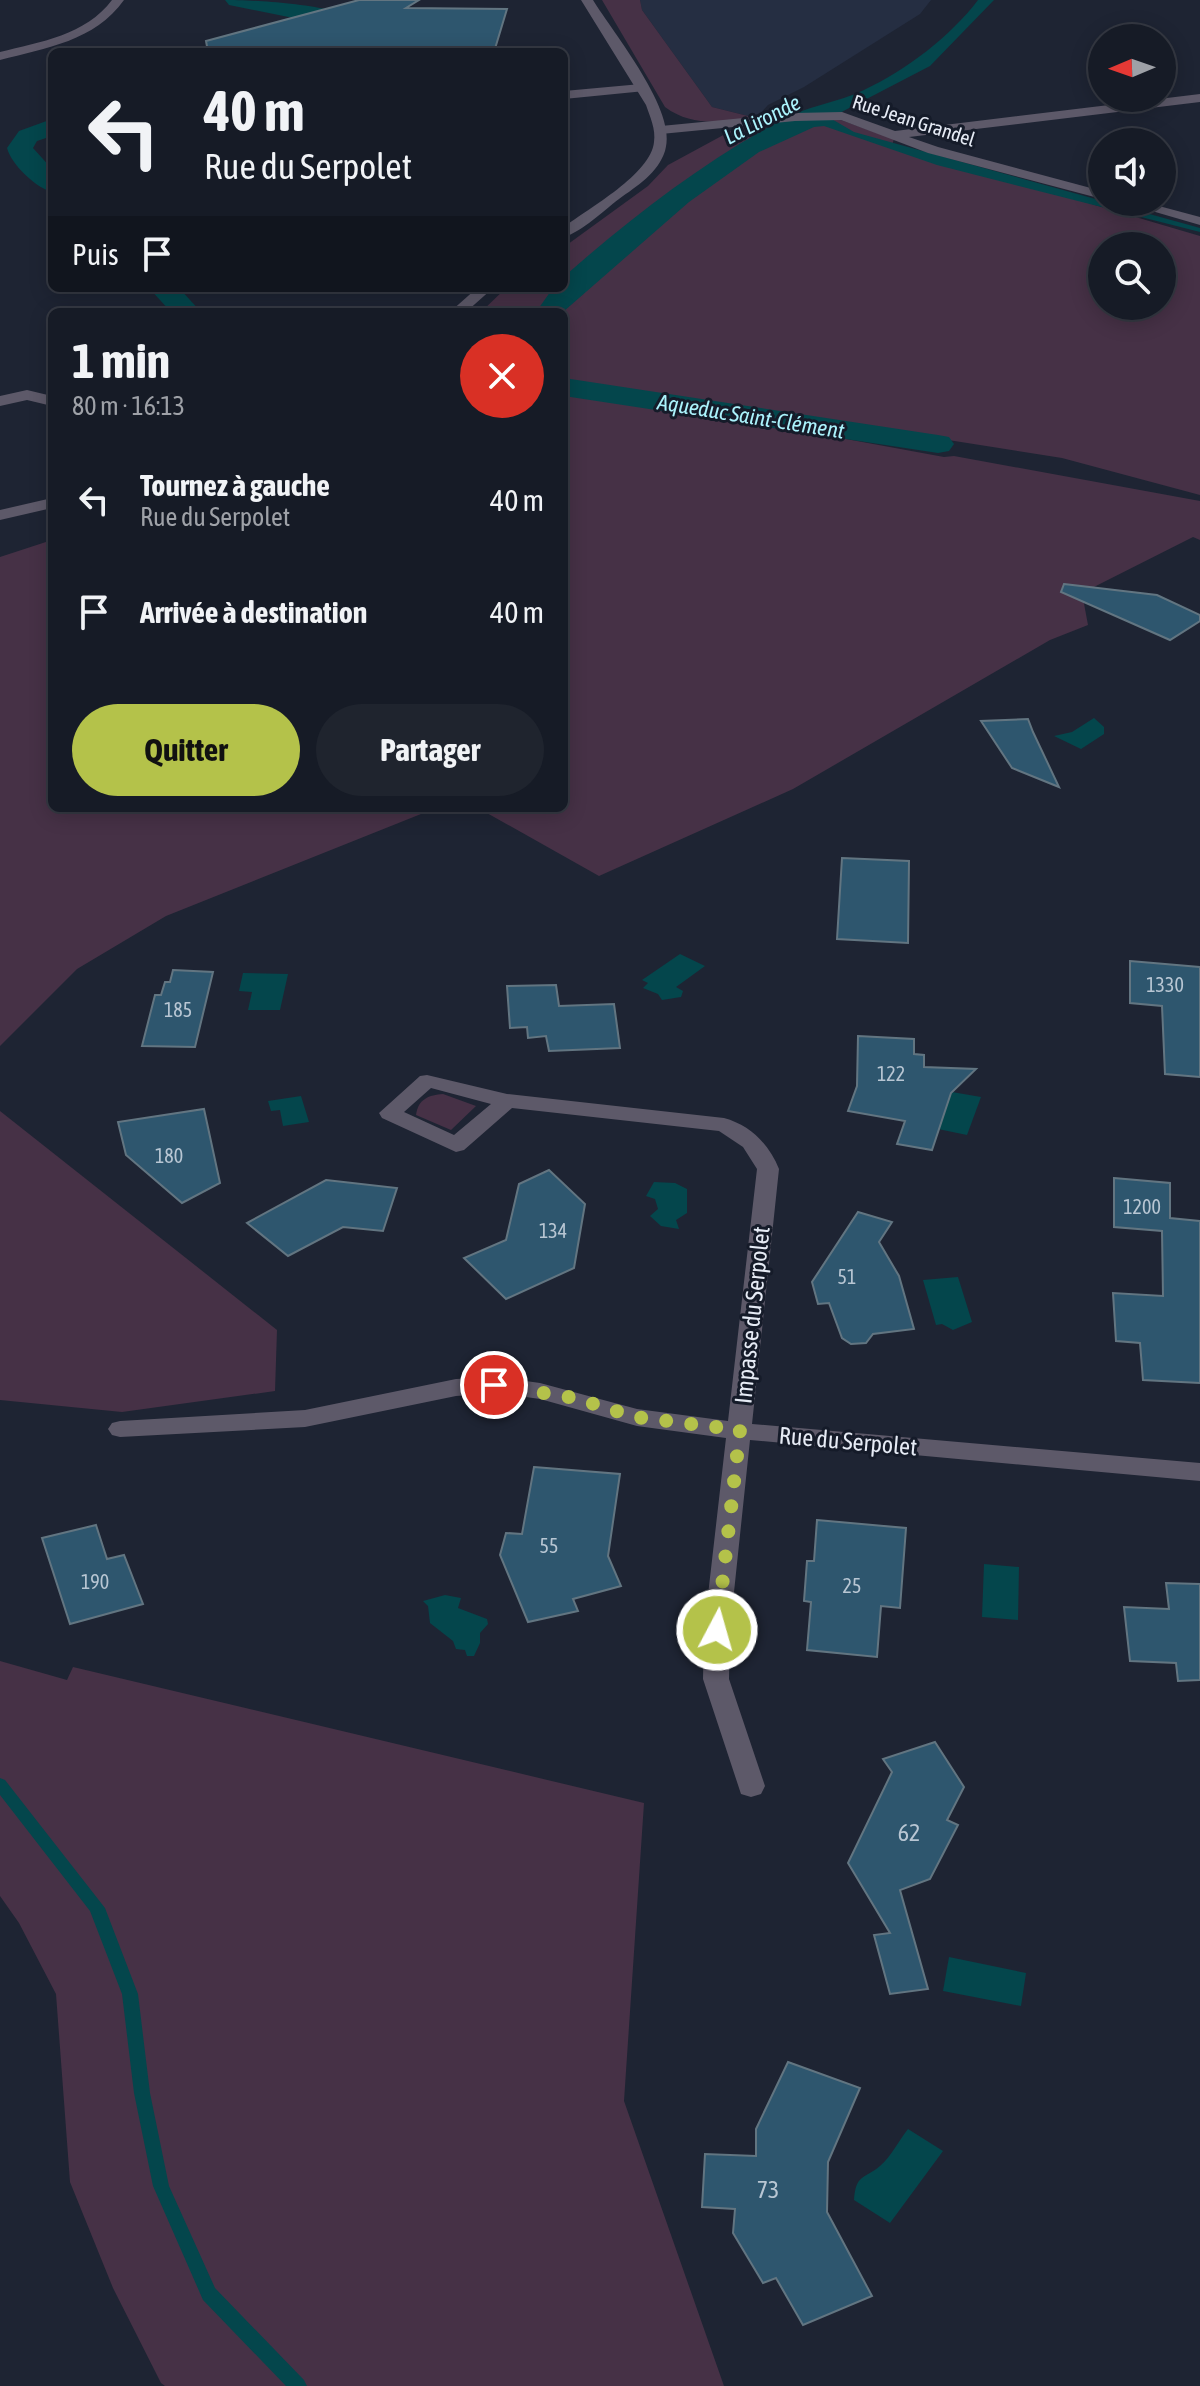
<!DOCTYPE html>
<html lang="fr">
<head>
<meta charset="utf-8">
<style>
  body { margin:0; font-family:"Asap Condensed",sans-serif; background:#1f242e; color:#f1f3f6; height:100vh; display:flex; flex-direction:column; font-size:30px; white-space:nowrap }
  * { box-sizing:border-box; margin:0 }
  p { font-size:26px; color:#9ea1a7 }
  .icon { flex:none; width:44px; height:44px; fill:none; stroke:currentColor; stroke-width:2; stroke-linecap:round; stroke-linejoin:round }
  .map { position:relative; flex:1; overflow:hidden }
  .drawer { position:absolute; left:48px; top:308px; width:520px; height:504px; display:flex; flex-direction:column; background:#161b26; border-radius:12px; box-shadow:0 4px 20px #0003,0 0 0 2px #353943 }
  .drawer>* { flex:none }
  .banner { position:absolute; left:48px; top:48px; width:520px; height:244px; border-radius:12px; box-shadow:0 4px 20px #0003,0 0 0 2px #353943; background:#161b26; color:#f1f3f6; overflow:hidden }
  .needle { width:52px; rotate:268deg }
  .tools { position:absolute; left:1088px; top:24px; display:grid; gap:16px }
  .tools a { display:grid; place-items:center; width:88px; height:88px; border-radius:50%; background:#161b26; box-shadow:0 4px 20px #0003,0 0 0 2px #353943; font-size:40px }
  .pin { position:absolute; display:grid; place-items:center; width:68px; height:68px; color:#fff; margin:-34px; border:4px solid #fff; border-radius:50%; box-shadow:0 2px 8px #0007 }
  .me { position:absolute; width:88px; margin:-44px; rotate:6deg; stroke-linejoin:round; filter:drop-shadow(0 0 6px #0008) }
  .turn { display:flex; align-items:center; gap:28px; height:168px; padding:0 24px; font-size:36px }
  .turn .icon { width:104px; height:104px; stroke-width:2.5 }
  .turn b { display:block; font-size:56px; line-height:68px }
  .then { display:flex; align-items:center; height:76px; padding:0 24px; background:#0003; gap:16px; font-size:30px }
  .round { display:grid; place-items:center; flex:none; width:84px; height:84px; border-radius:42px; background:#1f242e }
  .headline { display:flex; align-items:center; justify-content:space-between; height:136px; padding:0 24px }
  h1 { font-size:48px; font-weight:700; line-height:60px }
  .button { display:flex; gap:16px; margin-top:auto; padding:16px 24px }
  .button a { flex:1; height:92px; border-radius:48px; background:#b4c24a; color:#111; font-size:32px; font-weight:700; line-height:92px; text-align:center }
  .button a+a { background:#1f242e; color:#f1f3f6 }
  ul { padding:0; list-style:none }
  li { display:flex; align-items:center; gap:24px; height:112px; padding:0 24px }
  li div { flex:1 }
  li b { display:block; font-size:30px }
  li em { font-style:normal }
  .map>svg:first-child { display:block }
</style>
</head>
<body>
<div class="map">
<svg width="1200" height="2386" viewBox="0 0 1200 2386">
  <rect width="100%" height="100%" fill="#1e2433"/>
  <polygon fill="#252e42" points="640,0 931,0 920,14 804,87 768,105 756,118 712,107 642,10"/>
  <g fill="#463146" fill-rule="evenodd">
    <path d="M602,0H640L642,10L712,107L756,118C724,121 693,128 665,107Z"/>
    <path d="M838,119L894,139L892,145L1200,236V495L1062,458L796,416L786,428L944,457L954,456L1200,501V540L1193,537L1082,593L1088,625L1050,640L793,789L599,876L478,808H564V312H481L506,288H564V247L648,186L668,165L740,126L768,122ZM1102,246H1162V306H1102Z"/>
    <polygon points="52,540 52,808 436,808 166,916 77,969 0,1046 0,557"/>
    <path d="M443,1094L476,1106L451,1130L416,1115C418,1099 429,1095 443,1094Z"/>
    <polygon points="0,1111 277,1330 275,1391 122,1412 0,1400"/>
    <polygon points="0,1661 67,1680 73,1667 644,1803 624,2101 724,2386 165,2386 161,2383 113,2288 70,2182 56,1994 19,1923 0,1896"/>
  </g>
  <g fill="#04464c">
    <path d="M978,0H994L930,66L830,118L854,132L1200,228V232L937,165L824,126L814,127L759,152L689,202L563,312H536L553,288H564V277L567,274C633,216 702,163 779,121C806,106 837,103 864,90C906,70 950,37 978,0Z"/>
    <polygon points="1094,718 1104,727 1104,734 1081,749 1054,736 1072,732"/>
    <polygon points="680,954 705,966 676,987 683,991 681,997 662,1000 658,994 643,988 648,983 642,980"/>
    <polygon points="243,973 288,974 280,1010 248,1010 252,992 239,991"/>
    <polygon points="952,1092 981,1097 967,1135 938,1129"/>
    <polygon points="301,1096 309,1122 283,1126 280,1110 271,1111 268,1101"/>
    <polygon points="654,1182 675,1183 687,1189 687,1213 676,1220 679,1229 661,1226 650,1216 658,1209 655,1199 646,1196"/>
    <polygon points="958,1277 972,1322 953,1330 942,1324 936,1325 923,1280"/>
    <polygon points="984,1564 1019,1567 1018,1620 982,1617"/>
    <polygon points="445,1595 461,1598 458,1608 487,1619 488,1624 480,1633 480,1643 474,1656 467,1656 465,1650 456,1649 453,1641 430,1623 428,1606 423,1601"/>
    <polygon points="949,1957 1026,1973 1021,2006 943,1991"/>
    <path d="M908,2129L943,2151L890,2223L854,2200C856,2174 863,2180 880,2166C891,2157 899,2140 908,2129Z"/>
  </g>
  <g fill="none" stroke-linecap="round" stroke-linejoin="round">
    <polygon fill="#04464c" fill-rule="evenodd" points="0,1778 5,1780 105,1908 138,1994 150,2093 169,2186 215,2288 304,2380 307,2386 286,2386 203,2300 153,2186 134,2093 122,1994 90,1911 0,1795"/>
    <g fill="#04464c" fill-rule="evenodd">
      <path d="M225,0C261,0 362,5 383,35L376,47L359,52H321L324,47L358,37L323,24L229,5Z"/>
      <path d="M52,119V136L37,141L33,148L52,169V192C36,188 11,164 7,148L19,131Z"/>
      <polygon points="149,288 179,288 201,312 171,312"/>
      <polygon points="564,378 938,435 949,437 954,444 949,451 938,453 564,396"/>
    </g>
  </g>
  <g fill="#2e566e" stroke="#627581" stroke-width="2">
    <polygon points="359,0 419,0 406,8 507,9 494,52 208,52 206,41"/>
    <polygon points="1064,584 1157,595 1200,615 1200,621 1170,640 1061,592"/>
    <polygon points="1028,719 1033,732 1059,787 1012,768 981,721"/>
    <polygon points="842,858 909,861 908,943 837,939"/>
    <polygon points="1130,961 1200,967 1200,1077 1165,1074 1162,1006 1130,1003"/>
    <polygon points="173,970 213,972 195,1047 142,1046 155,995 161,995 165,982 170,982"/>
    <polygon points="556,985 559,1006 614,1004 620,1048 549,1051 546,1036 528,1038 527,1027 510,1028 507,986"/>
    <polygon points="858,1036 914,1039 914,1054 924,1055 924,1067 976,1069 951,1093 932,1150 897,1144 905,1121 848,1111 857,1086"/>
    <polygon points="204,1109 220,1183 182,1203 126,1155 118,1122"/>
    <polygon points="549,1170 585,1204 574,1268 506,1299 464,1258 506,1240 519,1184"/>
    <polygon points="1114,1178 1170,1183 1170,1218 1200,1221 1200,1383 1143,1380 1140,1343 1116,1341 1113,1293 1163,1296 1162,1231 1114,1227"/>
    <polygon points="326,1180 397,1188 383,1231 343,1227 288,1256 247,1223"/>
    <polygon points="858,1212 892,1222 879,1242 899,1276 914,1329 873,1334 866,1343 851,1344 842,1338 829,1303 818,1304 812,1282"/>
    <polygon points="534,1467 620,1474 608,1556 621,1586 573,1599 578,1611 528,1622 500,1555 506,1533 522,1534"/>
    <polygon points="817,1520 906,1528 900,1608 881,1606 877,1657 807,1650 811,1602 804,1601 807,1561 814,1561"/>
    <polygon points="96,1525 107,1559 124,1555 143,1604 70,1624 42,1538"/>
    <polygon points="1166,1583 1200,1584 1200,1680 1178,1681 1176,1663 1130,1661 1124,1607 1169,1609"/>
    <polygon points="935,1742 964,1787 947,1820 958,1825 930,1879 900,1890 928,1989 890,1994 874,1935 890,1933 848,1863 892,1772 883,1759"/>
    <polygon points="788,2062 860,2088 828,2162 827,2212 872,2296 803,2325 776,2278 763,2283 733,2233 735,2209 702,2207 705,2154 756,2156 756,2129"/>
  </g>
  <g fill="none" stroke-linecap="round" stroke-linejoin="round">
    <g fill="#5d5969" fill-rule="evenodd">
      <path d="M112,0H124C95,41 46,48 0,60V52C40,42 86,35 112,0Z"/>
      <polygon points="641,84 645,85 645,91 564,99 564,91"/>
      <polygon points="1200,94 1200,102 909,137 938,147 1102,191 1102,199 928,153 841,120 795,121 661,134 655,130 661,126 795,113 842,112 895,131"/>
      <polygon points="1121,202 1144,202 1200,217 1200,225"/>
      <polygon points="27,390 52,396 52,406 27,400 0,406 0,396"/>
      <path d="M427,1075L507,1094L724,1118C750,1125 769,1144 779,1169L752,1424L1200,1463V1481L750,1440L730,1630L729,1679L765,1786L761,1794L751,1797L741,1794L703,1679L704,1630L726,1438L637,1426L540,1399L498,1393L456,1396L305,1427L120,1437L112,1435L108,1429L112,1423L120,1421L305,1410L456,1379L498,1377L540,1383L637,1409L728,1421L757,1169L743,1147L719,1131L512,1108L464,1150L456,1152L382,1118L379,1113L420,1076ZM431,1088L491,1104L454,1135L404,1112Z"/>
    </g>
    <g fill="#5d5969" fill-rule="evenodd">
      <path d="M581,0H593C613,33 679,112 665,151C658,173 637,186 619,199C603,211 583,231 564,237V227C589,208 651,174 654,142C656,129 650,117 646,105Z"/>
      <polygon points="477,288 493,288 466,312 450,312"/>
      <polygon points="52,498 52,508 0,520 0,510"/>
    </g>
  </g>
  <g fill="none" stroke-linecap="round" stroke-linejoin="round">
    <polyline stroke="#b4c24a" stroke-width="14" stroke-dasharray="0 25.2" points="494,1385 575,1398 635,1417 740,1430 717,1630"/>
  </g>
  <g text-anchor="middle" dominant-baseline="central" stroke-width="6" stroke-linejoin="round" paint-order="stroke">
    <g font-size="20" fill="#e6ebf5" stroke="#151b29">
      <text transform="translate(914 120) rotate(18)">Rue Jean Grandel</text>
    </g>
    <g font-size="20" fill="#b8c6d3">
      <text x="1165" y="984">1330</text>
      <text x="178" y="1009">185</text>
      <text x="891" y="1073">122</text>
      <text x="169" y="1155">180</text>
      <text x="1142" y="1206">1200</text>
      <text x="553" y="1230">134</text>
      <text x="847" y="1276">51</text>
      <text x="549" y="1545">55</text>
      <text x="95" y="1581">190</text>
      <text x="852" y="1585">25</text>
    </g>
    <g font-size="22" font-style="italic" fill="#abf3fc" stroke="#151b29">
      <text transform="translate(762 119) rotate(-27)">La Lironde</text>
      <text transform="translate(751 416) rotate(9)">Aqueduc Saint-Clément</text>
    </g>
    <g font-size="24" fill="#e6ebf5" stroke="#151b29">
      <text transform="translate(752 1315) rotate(-84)">Impasse du Serpolet</text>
      <text transform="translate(848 1441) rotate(5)">Rue du Serpolet</text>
    </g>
    <g font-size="24" fill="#b8c6d3">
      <text x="909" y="1832">62</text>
      <text x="768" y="2189">73</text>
    </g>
  </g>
</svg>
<div class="tools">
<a><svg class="needle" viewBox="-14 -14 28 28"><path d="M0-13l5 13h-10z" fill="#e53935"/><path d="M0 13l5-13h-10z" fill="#9ea1a7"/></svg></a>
<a><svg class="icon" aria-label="sound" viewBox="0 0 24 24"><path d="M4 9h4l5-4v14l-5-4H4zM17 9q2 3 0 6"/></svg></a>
<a><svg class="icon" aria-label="search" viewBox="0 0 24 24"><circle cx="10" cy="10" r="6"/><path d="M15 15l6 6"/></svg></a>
</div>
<div class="pin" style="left:494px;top:1385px;background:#d93025"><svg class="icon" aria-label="arrive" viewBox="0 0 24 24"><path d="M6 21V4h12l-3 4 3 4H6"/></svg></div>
<svg class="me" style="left:717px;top:1630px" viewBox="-20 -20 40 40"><circle r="17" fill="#b4c24a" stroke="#fff" stroke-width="3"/><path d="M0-11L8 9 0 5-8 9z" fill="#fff"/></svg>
<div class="banner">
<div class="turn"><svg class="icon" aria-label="left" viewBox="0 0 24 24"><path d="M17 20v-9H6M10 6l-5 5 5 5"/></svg><div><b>40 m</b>Rue du Serpolet</div></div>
<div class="then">Puis<svg class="icon" aria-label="arrive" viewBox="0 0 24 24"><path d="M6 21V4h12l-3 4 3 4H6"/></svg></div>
</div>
<section class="drawer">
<div class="headline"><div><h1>1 min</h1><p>80 m · 16:13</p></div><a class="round" style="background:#d93025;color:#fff"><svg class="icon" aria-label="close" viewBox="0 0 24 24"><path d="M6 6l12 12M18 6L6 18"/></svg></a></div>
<ul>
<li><svg class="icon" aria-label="left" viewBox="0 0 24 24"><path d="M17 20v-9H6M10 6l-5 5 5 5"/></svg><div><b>Tournez à gauche</b><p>Rue du Serpolet</p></div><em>40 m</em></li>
<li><svg class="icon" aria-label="arrive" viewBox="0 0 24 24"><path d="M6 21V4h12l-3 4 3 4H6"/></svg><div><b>Arrivée à destination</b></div><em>40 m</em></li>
</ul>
<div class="button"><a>Quitter</a><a>Partager</a></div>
</section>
</div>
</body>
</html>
